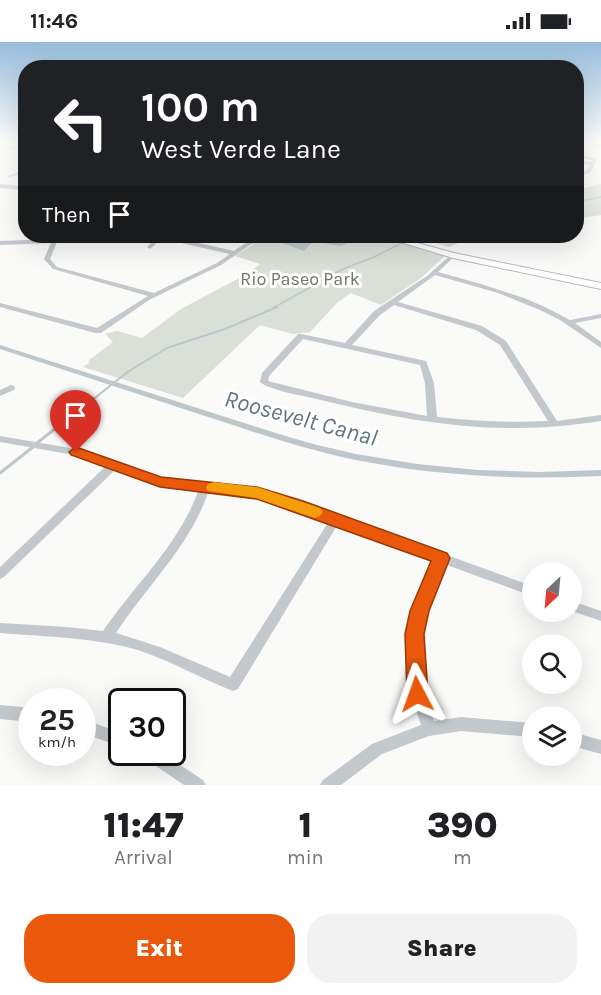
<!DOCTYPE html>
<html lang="en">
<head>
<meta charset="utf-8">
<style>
  body { margin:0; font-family:Karla,sans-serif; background:#f2f2f2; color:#202124; height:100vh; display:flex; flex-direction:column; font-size:22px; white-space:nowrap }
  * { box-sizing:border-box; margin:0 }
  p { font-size:20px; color:#757577 }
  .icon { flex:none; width:33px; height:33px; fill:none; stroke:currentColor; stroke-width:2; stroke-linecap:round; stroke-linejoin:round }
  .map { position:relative; height:743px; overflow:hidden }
  .side { display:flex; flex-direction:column; background:#fff; flex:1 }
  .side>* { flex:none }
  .hud { position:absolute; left:18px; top:18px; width:566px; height:183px; border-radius:24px; box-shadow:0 6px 24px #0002; background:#202124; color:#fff; overflow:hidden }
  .needle { width:39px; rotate:206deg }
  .tools { position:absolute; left:522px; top:520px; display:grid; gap:12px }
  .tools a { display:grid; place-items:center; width:60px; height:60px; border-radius:50%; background:#fff; box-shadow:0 6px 24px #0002; font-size:30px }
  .speed { position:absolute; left:18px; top:646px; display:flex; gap:12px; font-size:30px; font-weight:700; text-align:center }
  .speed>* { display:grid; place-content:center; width:78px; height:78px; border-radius:50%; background:#fff; box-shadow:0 6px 24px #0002; line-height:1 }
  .speed small { font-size:15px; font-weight:400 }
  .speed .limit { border:3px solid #111; border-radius:9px; background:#fff; color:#111 }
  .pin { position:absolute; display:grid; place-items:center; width:51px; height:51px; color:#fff; margin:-62px -26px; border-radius:50% 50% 50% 0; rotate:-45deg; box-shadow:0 0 6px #0007 }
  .pin .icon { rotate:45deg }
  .me { position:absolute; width:66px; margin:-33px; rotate:356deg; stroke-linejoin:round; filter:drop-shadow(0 0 4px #0008) }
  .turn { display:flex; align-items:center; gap:21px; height:126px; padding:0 24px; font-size:27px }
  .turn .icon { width:78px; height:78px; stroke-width:2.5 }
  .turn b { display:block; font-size:42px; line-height:51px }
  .then { display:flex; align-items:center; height:57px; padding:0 24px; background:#0003; gap:12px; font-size:22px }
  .eta { display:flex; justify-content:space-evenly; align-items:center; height:102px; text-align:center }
  .eta b { font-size:36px; font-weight:800; line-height:42px }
  .button { display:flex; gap:12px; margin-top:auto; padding:12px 24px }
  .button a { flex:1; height:69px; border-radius:24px; background:#ea580c; color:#fff; font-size:24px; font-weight:800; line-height:69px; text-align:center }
  .button a+a { background:#f2f2f2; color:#202124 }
  .status { display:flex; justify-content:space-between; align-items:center; height:42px; padding:0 30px; background:#fff; direction:ltr }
  .status svg { height:16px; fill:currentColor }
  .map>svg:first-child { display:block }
</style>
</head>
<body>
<div class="status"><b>11:46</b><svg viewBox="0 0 49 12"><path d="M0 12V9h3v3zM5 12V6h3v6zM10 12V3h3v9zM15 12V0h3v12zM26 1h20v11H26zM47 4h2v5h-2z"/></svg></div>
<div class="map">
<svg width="601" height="743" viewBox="0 0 601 743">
  <rect width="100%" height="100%" fill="#fafaf8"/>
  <g fill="#dadfd7">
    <polygon points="601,142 601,173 576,177 576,148"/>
    <polygon points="274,194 379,194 445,214 421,236 381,263 351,251 338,260 310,290 293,292 260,283 183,356 83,325 90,320 88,319 113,300 105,292 117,289 142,296 181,267 245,233 260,222 235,214 257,200"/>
    <polygon points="410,194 475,194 449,205"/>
  </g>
  <polygon fill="#bbc7cb" points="303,194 339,194 348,201 340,204 313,199 304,209 280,200 283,196"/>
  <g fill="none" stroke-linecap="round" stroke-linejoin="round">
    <g stroke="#bbc7cb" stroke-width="1.5">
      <polyline points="576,160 601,155"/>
      <polyline points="273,266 343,227 374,215 416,194"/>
    </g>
    <polyline stroke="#bbc7cb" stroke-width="2" points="54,388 129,329 167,306 225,287 277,265"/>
    <g stroke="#bbc7cb" stroke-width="3">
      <polyline points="37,401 56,386"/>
      <polyline points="0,431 33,405"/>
    </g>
    <path fill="#bbc7cb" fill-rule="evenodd" d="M0,303L282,393L317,403L356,412L417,422L478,428L540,430L601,428V434C519,438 437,434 356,418C303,407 251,389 199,372C133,350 66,329 0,307Z"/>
    <g stroke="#b5babe" stroke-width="2">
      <polygon id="major" points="381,194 392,194 454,211 601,241 601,247 453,216"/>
    </g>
    <g fill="#c3c8cc" fill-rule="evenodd">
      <polygon points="576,100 601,103 601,105 576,102"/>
      <polygon points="0,103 26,107 26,109 0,105"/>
      <polygon points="576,112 597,117 591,130 576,136 576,133 587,128 590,123 576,121 576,119 591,120 592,118 576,114"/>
      <polygon points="26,128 26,131 9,135 7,134"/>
      <polygon points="0,142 26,145 26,148 0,146"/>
      <polygon points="25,168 26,172 23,171 22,170"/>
      <path d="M138,194L181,197L234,209C244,202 257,193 270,194L250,203L221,223L149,258L101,291H95L0,265V261L97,286L148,254L53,227L44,217L51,201L0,203V199ZM145,197L154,198L147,205L150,207L160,198L181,201L230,212L217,221L154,251L57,225L50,217L57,200Z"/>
      <path d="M453,211L456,213L455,214L438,230L481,242L524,256L545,265L570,278L601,272V276L575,281L601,300V306L560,278L540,268L498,251L435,233L398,260L482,284L506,299L557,379L601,373V379C574,383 547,386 519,386C452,387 386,374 321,358C305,354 271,349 260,340L262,331L298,292H301L345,301L374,269L427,234ZM394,263L476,288L500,303L548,379C510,381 474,379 437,375L434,341L426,319L352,303L380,273ZM303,297L420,323L425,341L427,374L352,360L268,339L269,334Z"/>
      <polygon points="11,343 14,344 15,346 14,348 0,354 0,348"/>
      <path d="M0,394L76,407L161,437L230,442L257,447L301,460L532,544V554L444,522C418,583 412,614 434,679L461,675L532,681V695L461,689L429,694L382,712L341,743H320L323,738L372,702L421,683C409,647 402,611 412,574C417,554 426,536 434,518L338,482L238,647L233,649C202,637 173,620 141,609C95,595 47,595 0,591V581L67,585L103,589C136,541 179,503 199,447L160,444L115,428L4,535L0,537V525L106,424L74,413L0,400ZM209,448C251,451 289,464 329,479L230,635L160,605L116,591C148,542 190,505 209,448Z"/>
      <polygon points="572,559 601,569 601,579 572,569"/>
      <polygon points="0,663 32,666 32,680 0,677"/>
      <polygon points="82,677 122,691 122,705 82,691"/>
      <polygon points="572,690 601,698 601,712 572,704"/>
      <polygon points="142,711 162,711 203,738 206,743 184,743 144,716"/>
    </g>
    <use href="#major" fill="#fff" fill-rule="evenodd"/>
  </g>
  <linearGradient id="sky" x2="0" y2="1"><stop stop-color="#96bcdc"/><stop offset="0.49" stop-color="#fdfdfc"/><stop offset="1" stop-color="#fdfdfc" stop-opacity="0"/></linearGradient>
  <rect width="601" height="202" fill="url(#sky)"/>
  <polygon fill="#ea580c" stroke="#983908" stroke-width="1.5" points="76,405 161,435 257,445 303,459 447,511 450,516 429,569 424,592 428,652 425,659 417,662 410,659 407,652 405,592 410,569 431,519 257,457 160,445 71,413 69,410"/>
  <polygon fill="#f59e0b" points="214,440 257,445 320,466 323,470 320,474 315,476 256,456 208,449 206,446 208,442"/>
  <g text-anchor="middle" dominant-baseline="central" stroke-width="6" stroke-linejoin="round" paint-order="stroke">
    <g font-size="18" fill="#687a64" stroke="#fff">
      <text x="300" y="237">Rio Paseo Park</text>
    </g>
    <g font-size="24" font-style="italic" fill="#60757c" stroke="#fff">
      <text transform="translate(301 376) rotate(15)">Roosevelt Canal</text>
    </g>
  </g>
</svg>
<div class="tools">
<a><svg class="needle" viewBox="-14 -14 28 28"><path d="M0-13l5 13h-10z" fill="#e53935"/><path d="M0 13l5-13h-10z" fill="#757577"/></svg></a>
<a><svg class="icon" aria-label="search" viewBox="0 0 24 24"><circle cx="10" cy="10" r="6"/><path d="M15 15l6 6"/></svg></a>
<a><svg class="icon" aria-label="layers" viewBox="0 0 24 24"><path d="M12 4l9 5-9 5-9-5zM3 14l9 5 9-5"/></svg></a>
</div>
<div class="speed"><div>25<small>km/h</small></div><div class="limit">30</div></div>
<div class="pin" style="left:76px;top:410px;background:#d93025"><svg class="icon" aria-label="arrive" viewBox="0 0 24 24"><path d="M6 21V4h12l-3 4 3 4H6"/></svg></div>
<svg class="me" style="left:417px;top:652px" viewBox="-20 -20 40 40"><path d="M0-17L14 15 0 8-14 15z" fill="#ea580c" stroke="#fff" stroke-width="4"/></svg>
<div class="hud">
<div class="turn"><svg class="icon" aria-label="left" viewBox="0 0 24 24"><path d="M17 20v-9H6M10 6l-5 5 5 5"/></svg><div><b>100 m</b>West Verde Lane</div></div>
<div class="then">Then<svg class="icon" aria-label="arrive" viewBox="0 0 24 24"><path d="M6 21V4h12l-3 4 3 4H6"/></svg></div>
</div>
</div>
<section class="side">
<div class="eta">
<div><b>11:47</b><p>Arrival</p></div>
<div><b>1</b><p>min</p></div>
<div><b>390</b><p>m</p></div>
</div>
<div class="button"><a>Exit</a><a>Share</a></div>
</section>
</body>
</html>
